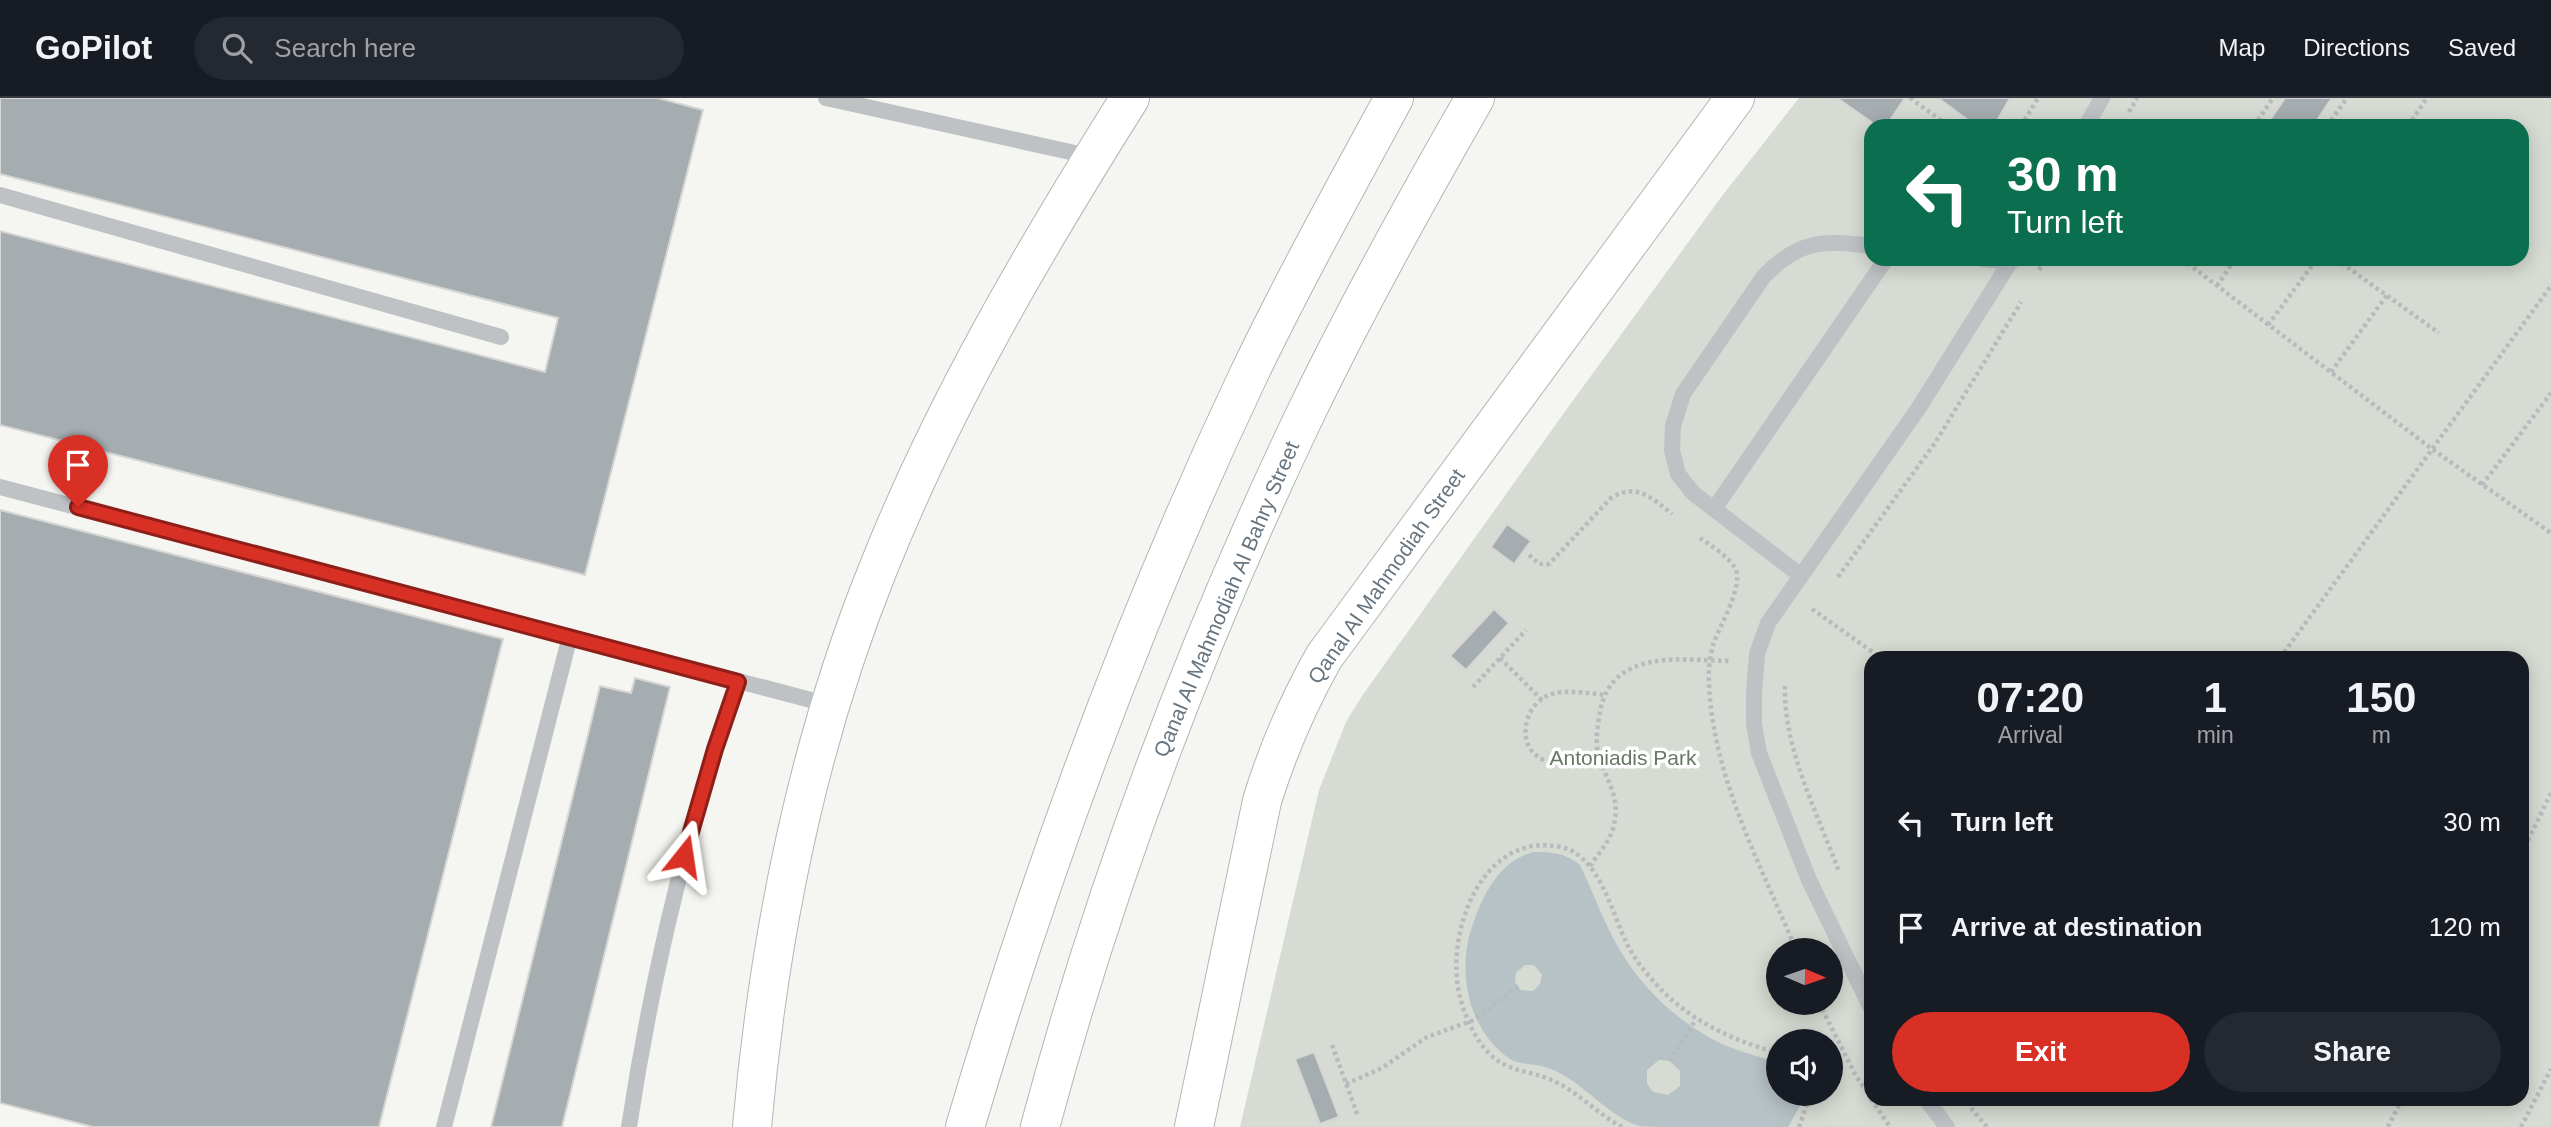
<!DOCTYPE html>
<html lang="en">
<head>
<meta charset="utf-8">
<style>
  body { margin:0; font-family:Arial,sans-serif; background:#242831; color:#f1f3f6; height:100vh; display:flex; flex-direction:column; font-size:26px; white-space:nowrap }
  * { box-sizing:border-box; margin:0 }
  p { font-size:23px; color:#9ea1a6 }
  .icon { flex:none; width:38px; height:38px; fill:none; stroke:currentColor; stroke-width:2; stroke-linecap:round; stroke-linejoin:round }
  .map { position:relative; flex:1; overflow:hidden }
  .panel { position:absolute; left:1864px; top:553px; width:665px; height:455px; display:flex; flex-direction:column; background:#171b24; border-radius:21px; box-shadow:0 4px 18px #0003 }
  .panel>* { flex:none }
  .banner { position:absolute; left:1864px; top:21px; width:665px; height:147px; border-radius:21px; box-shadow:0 4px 18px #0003; background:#0b6e4f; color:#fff; overflow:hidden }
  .needle { width:46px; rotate:92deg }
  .controls { position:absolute; left:1766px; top:840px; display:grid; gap:14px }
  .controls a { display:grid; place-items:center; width:77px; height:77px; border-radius:50%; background:#171b24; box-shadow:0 4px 18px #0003; font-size:35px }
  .pin { position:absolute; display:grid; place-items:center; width:60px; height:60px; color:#fff; margin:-72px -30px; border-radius:50% 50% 50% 0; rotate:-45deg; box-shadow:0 0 7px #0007 }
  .pin .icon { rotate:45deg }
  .me { position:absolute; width:77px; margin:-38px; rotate:15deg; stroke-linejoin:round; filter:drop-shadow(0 0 5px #0008) }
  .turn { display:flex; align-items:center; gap:24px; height:147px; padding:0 28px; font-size:32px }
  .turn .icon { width:91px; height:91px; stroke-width:2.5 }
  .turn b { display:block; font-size:49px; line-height:60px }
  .eta { display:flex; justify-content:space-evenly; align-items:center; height:119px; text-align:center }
  .eta b { font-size:42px; font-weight:800; line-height:49px }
  .button { display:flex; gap:14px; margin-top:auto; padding:14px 28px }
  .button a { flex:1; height:80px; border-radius:42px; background:#d93025; color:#fff; font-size:28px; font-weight:800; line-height:80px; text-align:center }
  .button a+a { background:#242831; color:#f1f3f6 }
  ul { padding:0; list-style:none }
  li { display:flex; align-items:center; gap:21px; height:105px; padding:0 28px }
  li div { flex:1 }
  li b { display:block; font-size:26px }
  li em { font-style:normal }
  header { display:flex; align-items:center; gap:42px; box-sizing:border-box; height:98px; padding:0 35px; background:#171b24; border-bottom:2px solid #363941 }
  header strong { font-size:33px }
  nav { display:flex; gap:38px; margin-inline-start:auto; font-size:24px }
  .search { width:490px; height:63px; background:#242831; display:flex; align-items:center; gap:18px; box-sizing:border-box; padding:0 24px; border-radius:38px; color:#9ea1a6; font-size:26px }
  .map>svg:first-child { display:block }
</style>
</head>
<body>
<header>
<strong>GoPilot</strong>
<div class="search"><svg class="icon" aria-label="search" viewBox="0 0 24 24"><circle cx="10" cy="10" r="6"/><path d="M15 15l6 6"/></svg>Search here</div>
<nav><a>Map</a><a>Directions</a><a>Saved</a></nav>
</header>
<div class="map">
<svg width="2551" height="1029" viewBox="0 0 2551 1029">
  <rect width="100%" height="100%" fill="#f5f5f1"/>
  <path fill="#d6dbd3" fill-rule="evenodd" d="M1799,0H2551V1029H1240L1319,692L1346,624L1362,598L1569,308L1722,98ZM1871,28H2522V161H1871ZM1871,560H2522V1001H1871ZM1778,852H1830V905H1778ZM1778,943H1830V996H1778Z"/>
  <path fill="#b7c2c6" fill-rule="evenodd" d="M1534,754C1551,754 1566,755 1580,767C1593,794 1603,823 1618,849C1642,891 1679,925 1722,946C1740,954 1759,958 1778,965V996H1802L1800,1008L1788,1029C1752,1029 1717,1029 1682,1029C1669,1029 1652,1029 1639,1028C1610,1018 1590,993 1565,978C1556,973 1546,968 1535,967C1526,965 1518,966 1510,961C1466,931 1456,869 1474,823C1485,793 1501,762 1534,754ZM1525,867H1534L1542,877L1540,886L1533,893L1521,892L1515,885L1516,875ZM1659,962L1670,963L1680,973V988L1668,997L1653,994L1647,986V972Z"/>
  <g fill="#a5adb1" stroke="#d6d6d4" stroke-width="2">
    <polygon points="0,0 658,0 703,12 585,477 0,327 0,133 545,274 558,220 0,76"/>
    <polygon points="1837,0 1905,0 1886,28 1877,28"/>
    <polygon points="1938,0 2010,0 1994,28 1976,28"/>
    <polygon points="2285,0 2332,0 2313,28 2266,28"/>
    <polygon points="0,412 503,541 379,1029 93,1029 0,1005"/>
    <polygon points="1507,426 1531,443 1514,466 1491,449"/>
    <polygon points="1494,511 1509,525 1466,572 1450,558"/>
    <polygon points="635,580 670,589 562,1029 491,1029 600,588 631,595"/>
    <polygon points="1314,954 1339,1019 1320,1026 1295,961"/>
  </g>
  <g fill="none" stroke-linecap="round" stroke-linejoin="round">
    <g stroke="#b1b6b9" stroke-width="40">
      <g id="secondary">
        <path d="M752,1029C769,838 806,649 878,471C944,305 1035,151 1130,0"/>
        <path d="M965,1029C1041,772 1133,521 1248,278C1293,184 1344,92 1394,0"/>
        <path d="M1040,1029C1105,786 1194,550 1302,323C1355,212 1414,106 1475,0"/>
        <path d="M1194,1029L1262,703C1278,651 1297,607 1324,559L1735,0"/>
      </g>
    </g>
    <g stroke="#b8bbbd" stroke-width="4.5" stroke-dasharray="3.5 3.5" stroke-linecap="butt">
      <polyline points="1910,0 1949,28"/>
      <polyline points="2129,14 2137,0"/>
      <polyline points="2331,22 2339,28"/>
      <polyline points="2021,28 2038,0"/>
      <polyline points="2254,28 2273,0"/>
      <polyline points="2327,28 2347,0"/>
      <polyline points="2408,28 2427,0"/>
      <polyline points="2182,161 2432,351 2551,435"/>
      <polyline points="2336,161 2439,235"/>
      <polyline points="2039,172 2046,161"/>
      <polyline points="2217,188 2235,161"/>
      <polyline points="2268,227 2317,161"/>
      <polyline points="2331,274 2387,197"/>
      <polyline points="2482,387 2551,295"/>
      <path d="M1700,440C1711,448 1730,459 1736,472C1743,489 1719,529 1713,547C1710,559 1708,572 1709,584C1712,678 1761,767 1796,852"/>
      <path d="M1529,457L1539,466H1549L1611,400C1636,384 1652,400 1672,416"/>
      <polyline points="1838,479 1935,345 2021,204"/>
      <polyline points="1812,511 1881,560"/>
      <polyline points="1500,560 1542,602"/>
      <polyline points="2280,560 2551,188"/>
      <path d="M1785,588C1783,650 1818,716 1839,774"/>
      <polyline points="1473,589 1526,532"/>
      <path d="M1598,654C1583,659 1566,667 1550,664C1515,656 1520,609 1549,597C1566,591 1587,595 1604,597"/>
      <polyline points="2522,755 2551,695"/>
      <path d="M1590,768C1598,756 1611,742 1614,727C1621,698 1605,681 1598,655C1595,643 1598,625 1600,613C1613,550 1680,562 1730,563"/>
      <polyline points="1819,905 1856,978 1871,1000"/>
      <polyline points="1332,947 1358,1018"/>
      <polyline points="1670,963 1696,921"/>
      <polyline points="1346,986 1382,970 1427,939 1474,922 1518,888"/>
      <polyline points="1871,1001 1890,1029"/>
      <polyline points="1971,1010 1987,1029"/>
      <path d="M1622,1029C1599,1017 1580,996 1556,984C1528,970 1504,977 1482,947C1472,934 1464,915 1460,899C1444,837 1481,732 1561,749C1599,757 1612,815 1627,846C1634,860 1644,873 1655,885C1688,922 1731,942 1778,955"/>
      <polyline points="1799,1029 1807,1006 1808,996"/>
      <polyline points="2388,1029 2402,1001"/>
      <polyline points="2521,1029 2551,971"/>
    </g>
    <g stroke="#bec2c5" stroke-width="16">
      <polyline points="826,0 1093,59"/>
      <polyline points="2086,28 2102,0"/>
      <polyline points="0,97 501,239"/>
      <polyline points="1983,161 2011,164"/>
      <polyline points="0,389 830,607"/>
      <polyline points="1714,411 1886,161"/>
      <path d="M1800,477L1693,395L1678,376L1672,352L1673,328L1683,296L1764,178C1799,142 1823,142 1871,148"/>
      <polyline points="1871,910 1809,782 1759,655 1754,626 1754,594 1757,556 1768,525 1918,311 2012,161"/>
      <polyline points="1926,1001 1947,1029"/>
      <polyline points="444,1029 570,538"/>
      <path d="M629,1029C652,877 687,729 738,584"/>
    </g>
    <use href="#secondary" stroke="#fff" stroke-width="38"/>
  </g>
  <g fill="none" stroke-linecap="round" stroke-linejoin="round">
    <g stroke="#8d1f18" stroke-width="18">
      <polyline id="route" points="78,409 738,584 715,651 684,758"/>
    </g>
    <use href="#route" stroke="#d93025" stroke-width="12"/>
  </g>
  <g text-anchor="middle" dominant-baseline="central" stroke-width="7" stroke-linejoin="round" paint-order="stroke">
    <g font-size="21" fill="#667580" stroke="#fff">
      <text transform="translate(1386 478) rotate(-55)">Qanal Al Mahmodiah Street</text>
      <text transform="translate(1226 501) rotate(-67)">Qanal Al Mahmodiah Al Bahry Street</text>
    </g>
    <g font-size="21" fill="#697864" stroke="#fff">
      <text x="1623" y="659">Antoniadis Park</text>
    </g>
  </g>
</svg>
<div class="controls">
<a><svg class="needle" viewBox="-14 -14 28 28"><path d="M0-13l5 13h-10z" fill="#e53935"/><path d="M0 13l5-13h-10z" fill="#9ea1a6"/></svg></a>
<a><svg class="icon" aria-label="sound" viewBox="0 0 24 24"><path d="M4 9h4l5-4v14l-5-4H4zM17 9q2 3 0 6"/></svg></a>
</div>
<div class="pin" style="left:78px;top:409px;background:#d93025"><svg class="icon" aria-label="arrive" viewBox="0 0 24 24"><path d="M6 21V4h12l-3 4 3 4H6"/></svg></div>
<svg class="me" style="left:684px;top:758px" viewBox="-20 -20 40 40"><path d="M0-17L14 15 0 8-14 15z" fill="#d93025" stroke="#fff" stroke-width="4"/></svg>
<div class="banner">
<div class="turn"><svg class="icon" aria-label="left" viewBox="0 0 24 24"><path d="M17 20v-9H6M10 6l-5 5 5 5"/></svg><div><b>30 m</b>Turn left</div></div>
</div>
<section class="panel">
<div class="eta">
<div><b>07:20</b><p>Arrival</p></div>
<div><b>1</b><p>min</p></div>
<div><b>150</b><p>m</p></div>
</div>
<ul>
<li><svg class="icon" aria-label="left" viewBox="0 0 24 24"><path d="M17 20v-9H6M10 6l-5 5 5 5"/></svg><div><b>Turn left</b></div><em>30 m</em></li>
<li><svg class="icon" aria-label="arrive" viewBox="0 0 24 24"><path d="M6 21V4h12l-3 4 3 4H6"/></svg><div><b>Arrive at destination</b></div><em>120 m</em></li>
</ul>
<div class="button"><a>Exit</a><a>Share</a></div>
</section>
</div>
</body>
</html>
